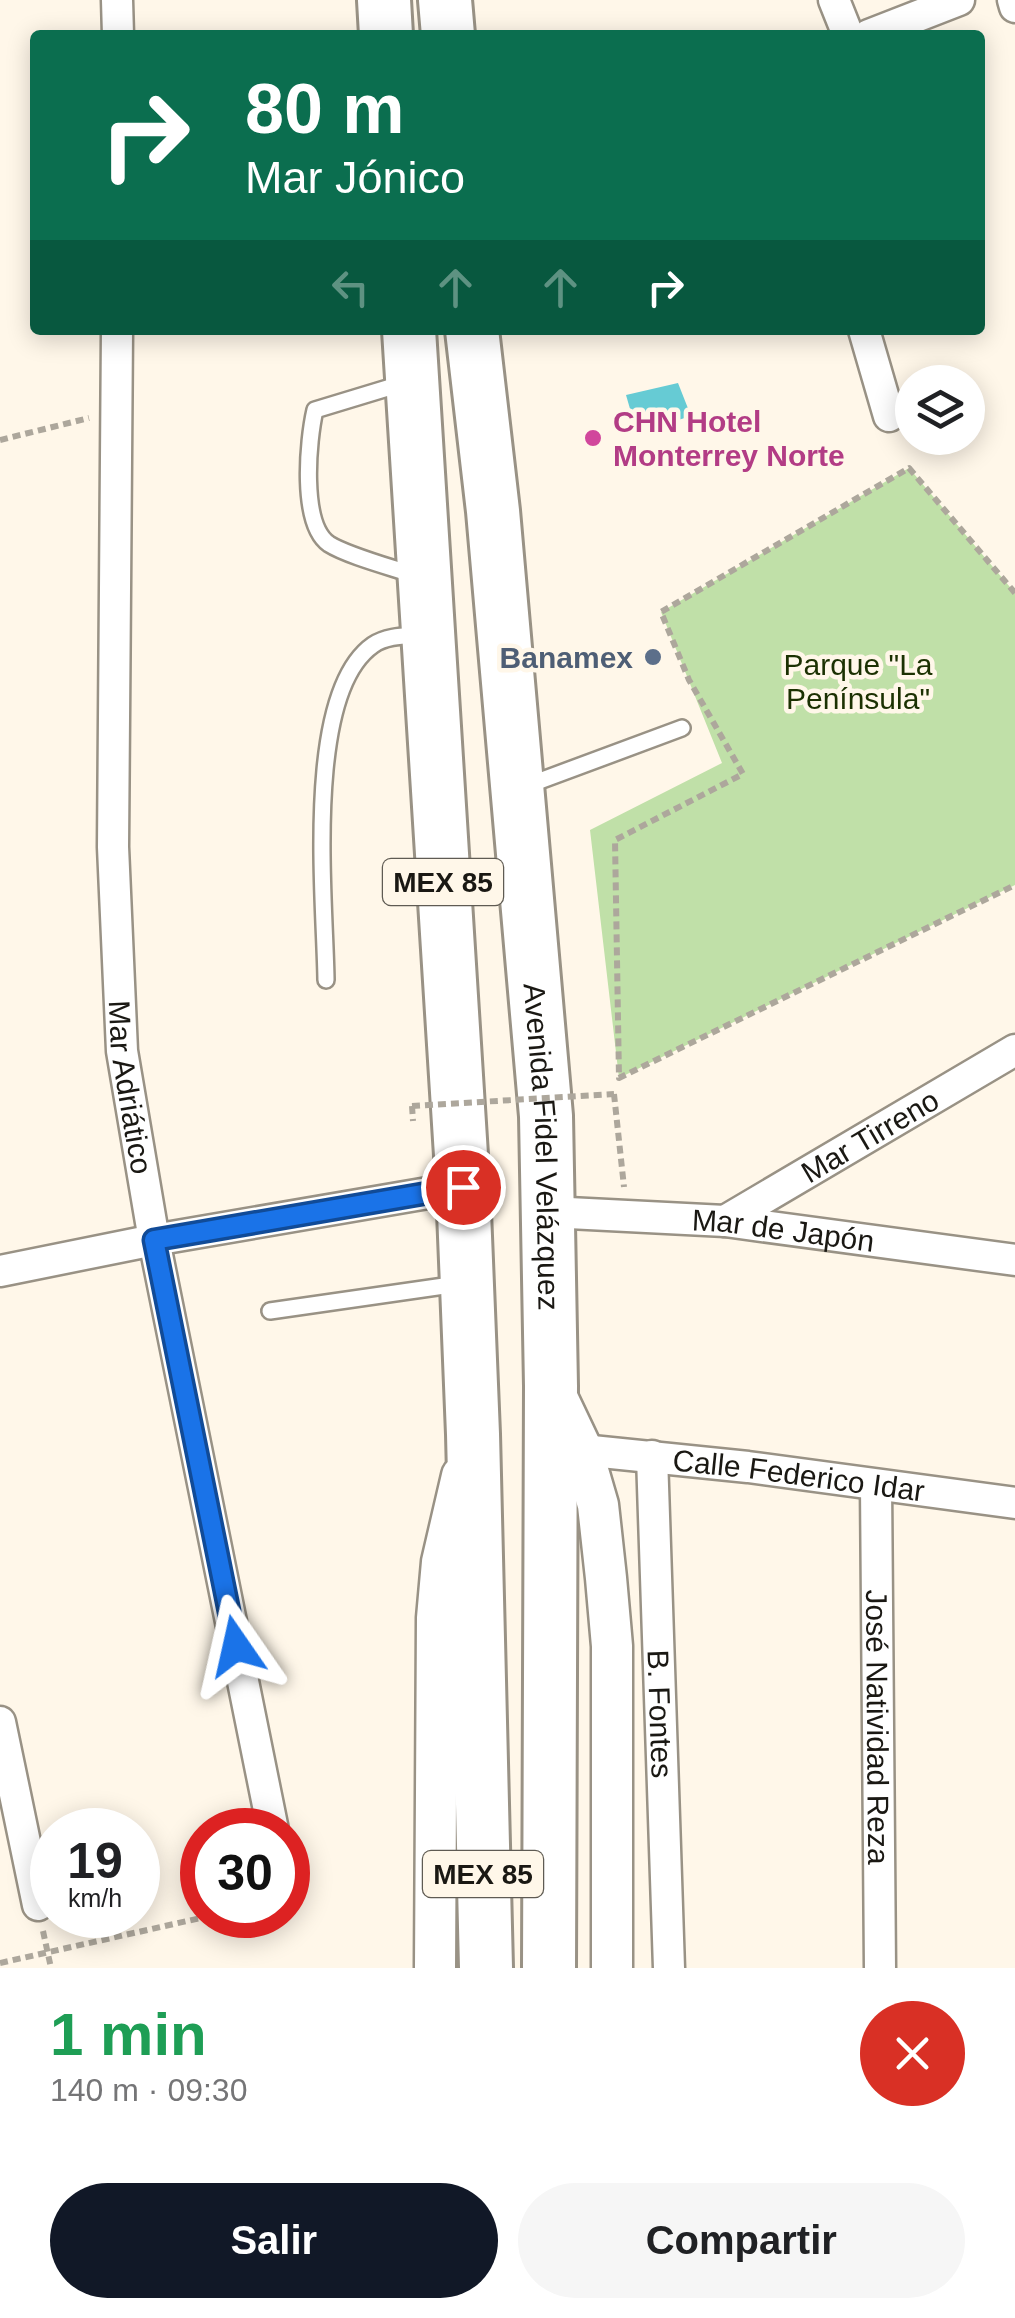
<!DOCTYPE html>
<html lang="es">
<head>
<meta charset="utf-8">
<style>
  body { margin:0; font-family:Arial,sans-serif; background:#f6f6f6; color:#202124; height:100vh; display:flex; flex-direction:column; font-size:38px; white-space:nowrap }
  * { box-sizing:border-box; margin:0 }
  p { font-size:32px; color:#757577 }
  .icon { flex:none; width:55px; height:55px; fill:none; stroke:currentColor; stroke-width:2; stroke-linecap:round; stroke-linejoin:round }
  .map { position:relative; height:1968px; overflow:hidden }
  .side { display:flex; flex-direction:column; background:#fff; flex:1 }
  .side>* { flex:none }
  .top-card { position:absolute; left:30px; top:30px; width:955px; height:305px; border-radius:10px; box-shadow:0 5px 25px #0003; background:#0b6e4f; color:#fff; overflow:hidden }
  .tools { position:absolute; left:895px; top:365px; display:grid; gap:20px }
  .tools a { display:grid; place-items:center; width:90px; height:90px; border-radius:50%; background:#fff; box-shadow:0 5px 25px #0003; font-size:50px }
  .speed { position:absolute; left:30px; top:1808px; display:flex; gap:20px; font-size:50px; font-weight:700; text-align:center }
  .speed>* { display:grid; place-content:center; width:130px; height:130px; border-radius:50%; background:#fff; box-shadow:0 5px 25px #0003; line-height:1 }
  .speed small { font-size:25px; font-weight:400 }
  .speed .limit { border:15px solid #d22; background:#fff; color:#111 }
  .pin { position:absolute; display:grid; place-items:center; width:85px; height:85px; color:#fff; margin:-42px; border:5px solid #fff; border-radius:50%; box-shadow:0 2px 10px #0007 }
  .me { position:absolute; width:110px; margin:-55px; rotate:349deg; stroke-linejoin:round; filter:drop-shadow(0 0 8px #0008) }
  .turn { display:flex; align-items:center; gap:35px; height:210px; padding:0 50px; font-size:45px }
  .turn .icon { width:130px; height:130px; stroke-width:2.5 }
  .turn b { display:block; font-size:70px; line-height:85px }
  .lanes { display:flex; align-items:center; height:95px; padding:0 50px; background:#0003; justify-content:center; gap:50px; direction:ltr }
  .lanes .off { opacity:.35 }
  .round { display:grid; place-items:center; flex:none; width:105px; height:105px; border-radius:52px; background:#f6f6f6 }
  .headline { display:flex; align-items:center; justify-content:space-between; height:170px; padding:0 50px }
  h1 { font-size:60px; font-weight:700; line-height:75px; color:#1e9e55 }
  .button { display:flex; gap:20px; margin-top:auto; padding:20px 50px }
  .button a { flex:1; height:115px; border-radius:60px; background:#111827; color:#fff; font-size:40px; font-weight:700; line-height:115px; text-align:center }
  .button a+a { background:#f6f6f6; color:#202124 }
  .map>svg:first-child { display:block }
</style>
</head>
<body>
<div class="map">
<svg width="1015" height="1968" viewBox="0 0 1015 1968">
  <rect width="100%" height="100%" fill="#fff7e9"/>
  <polygon fill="#c0e0a8" points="909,468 1015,593 1015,885 619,1078 590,830 722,763 661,612"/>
  <polygon fill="#66cbd4" points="678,383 691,416 637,433 626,395"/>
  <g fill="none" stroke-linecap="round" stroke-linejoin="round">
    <g stroke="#999285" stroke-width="20">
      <g id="lane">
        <path d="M404,383L315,410C308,440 300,524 329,544C348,556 394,568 417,576"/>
        <polyline points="526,786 682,728"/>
        <path d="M326,980C325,900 303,694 373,645C386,636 404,636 418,635"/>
        <polyline points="270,1311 458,1284"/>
      </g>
    </g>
    <g stroke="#999285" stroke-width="35">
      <g id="street">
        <polyline points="117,0 118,35"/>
        <polyline points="834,0 848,35"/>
        <polyline points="1013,0 1015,7"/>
        <polyline points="869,35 959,0"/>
        <path id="s1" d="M117,330L113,847L122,1051L154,1240L273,1830"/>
        <polyline points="864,330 889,416"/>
        <path id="s2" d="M549,1212L725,1221L1015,1260"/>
        <path id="s3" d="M725,1221L1015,1050"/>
        <polyline points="0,1271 154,1240 463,1187"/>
        <path id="s4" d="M582,1450L748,1467L1015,1503"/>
        <path id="s5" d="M652,1456L669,1968"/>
        <path id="s6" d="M876,1485L880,1968"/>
        <polyline points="0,1722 38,1905"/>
      </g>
    </g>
    <g stroke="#999285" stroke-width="45">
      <g id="secondary">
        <polyline points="554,1391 582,1450 598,1505 606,1578 612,1646 612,1968"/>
        <polyline points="435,1968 437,1618 442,1562 462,1476"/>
      </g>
    </g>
    <g stroke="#999285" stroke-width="58">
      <g id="highway">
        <polyline points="384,0 386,35"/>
        <polyline points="445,0 448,35"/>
        <polyline points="409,330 463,1187 473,1434 486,1968"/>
        <path id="s7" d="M472,330L493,511L546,1116L551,1386L549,1968"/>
      </g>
    </g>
    <g stroke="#ada79c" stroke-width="6" stroke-dasharray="8 5" stroke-linecap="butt">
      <polyline points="0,440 89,418"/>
      <polyline points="1015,593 909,468 661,612 689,680 743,774 615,840 619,1078 1015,885"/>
      <polyline points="614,1094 624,1187"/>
      <polyline points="412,1106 413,1121"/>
      <polyline points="43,1931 51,1968"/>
      <polyline points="0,1963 214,1915"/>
    </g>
    <use href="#lane" stroke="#fff" stroke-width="15"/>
    <use href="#street" stroke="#fff" stroke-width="30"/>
    <use href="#secondary" stroke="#fff" stroke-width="40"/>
    <use href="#highway" stroke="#fff" stroke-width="52"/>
    <polyline stroke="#ada79c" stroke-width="6" stroke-dasharray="8 5" stroke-linecap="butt" points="412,1106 614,1094"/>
  </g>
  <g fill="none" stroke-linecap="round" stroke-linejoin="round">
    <g stroke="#114b97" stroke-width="25">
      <polyline id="route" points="236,1646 154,1240 463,1187"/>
    </g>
    <use href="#route" stroke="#1a73e8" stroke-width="18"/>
  </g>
  <circle fill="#d1479c" stroke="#fff7e9" stroke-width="4" cx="593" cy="438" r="10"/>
  <circle fill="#5c6f8a" stroke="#fff7e9" stroke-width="4" cx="653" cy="657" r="10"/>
  <g text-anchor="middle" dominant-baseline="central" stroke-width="9" stroke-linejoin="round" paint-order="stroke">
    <g fill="#fff7e9" stroke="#5f5b53" stroke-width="2.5">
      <rect x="383" y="859" width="120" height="46" rx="8"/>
      <rect x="423" y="1851" width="120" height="46" rx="8"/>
    </g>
    <g font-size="28" font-weight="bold" fill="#1a1813">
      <text x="443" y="882">MEX 85</text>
      <text x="483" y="1874">MEX 85</text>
    </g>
    <g font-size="30" font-weight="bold" fill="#b23c85" stroke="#fff7e9" text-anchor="start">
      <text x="613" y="421">CHN Hotel<tspan x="613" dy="34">Monterrey Norte</tspan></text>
    </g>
    <g font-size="30" font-weight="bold" fill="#4e5e75" stroke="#fff7e9" text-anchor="end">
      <text x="633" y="657">Banamex</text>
    </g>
    <g font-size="30" fill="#1b3102" stroke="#fff7e9">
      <text x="858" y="664">Parque "La<tspan x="858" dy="34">Península"</tspan></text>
    </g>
    <g font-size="30" fill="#1a1813" stroke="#fff7e9">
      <text stroke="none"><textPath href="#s1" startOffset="758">Mar Adriático</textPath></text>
      <text stroke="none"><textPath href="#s3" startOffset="168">Mar Tirreno</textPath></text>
      <text stroke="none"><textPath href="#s7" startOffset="820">Avenida Fidel Velázquez</textPath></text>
      <text stroke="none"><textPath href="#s2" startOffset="235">Mar de Japón</textPath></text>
      <text stroke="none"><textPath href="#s4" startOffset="218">Calle Federico Idar</textPath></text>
      <text stroke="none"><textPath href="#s5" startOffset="258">B. Fontes</textPath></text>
      <text stroke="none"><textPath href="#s6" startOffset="242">José Natividad Reza</textPath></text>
    </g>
  </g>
</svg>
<div class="tools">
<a><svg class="icon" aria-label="layers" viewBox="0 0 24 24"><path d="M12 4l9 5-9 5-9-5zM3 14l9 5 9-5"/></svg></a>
</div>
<div class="speed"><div>19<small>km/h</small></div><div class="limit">30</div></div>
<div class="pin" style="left:463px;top:1187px;background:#d93025"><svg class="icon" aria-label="arrive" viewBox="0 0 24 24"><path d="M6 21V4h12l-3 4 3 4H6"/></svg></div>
<svg class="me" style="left:236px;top:1646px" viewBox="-20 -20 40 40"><path d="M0-17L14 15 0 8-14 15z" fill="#1a73e8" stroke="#fff" stroke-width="4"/></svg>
<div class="top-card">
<div class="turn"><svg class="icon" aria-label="right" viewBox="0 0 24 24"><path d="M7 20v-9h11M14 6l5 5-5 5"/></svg><div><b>80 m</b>Mar Jónico</div></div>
<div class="lanes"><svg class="icon off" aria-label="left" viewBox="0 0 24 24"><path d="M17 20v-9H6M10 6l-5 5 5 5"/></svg><svg class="icon off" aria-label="ahead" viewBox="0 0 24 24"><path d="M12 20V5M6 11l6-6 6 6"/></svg><svg class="icon off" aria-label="ahead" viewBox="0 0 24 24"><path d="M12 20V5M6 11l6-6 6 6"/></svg><svg class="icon" aria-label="right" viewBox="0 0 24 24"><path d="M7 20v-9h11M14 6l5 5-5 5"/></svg></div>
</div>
</div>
<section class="side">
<div class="headline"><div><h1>1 min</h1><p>140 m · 09:30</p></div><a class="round" style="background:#d93025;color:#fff"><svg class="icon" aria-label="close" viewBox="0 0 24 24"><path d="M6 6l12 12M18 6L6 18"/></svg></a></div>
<div class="button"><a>Salir</a><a>Compartir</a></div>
</section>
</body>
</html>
